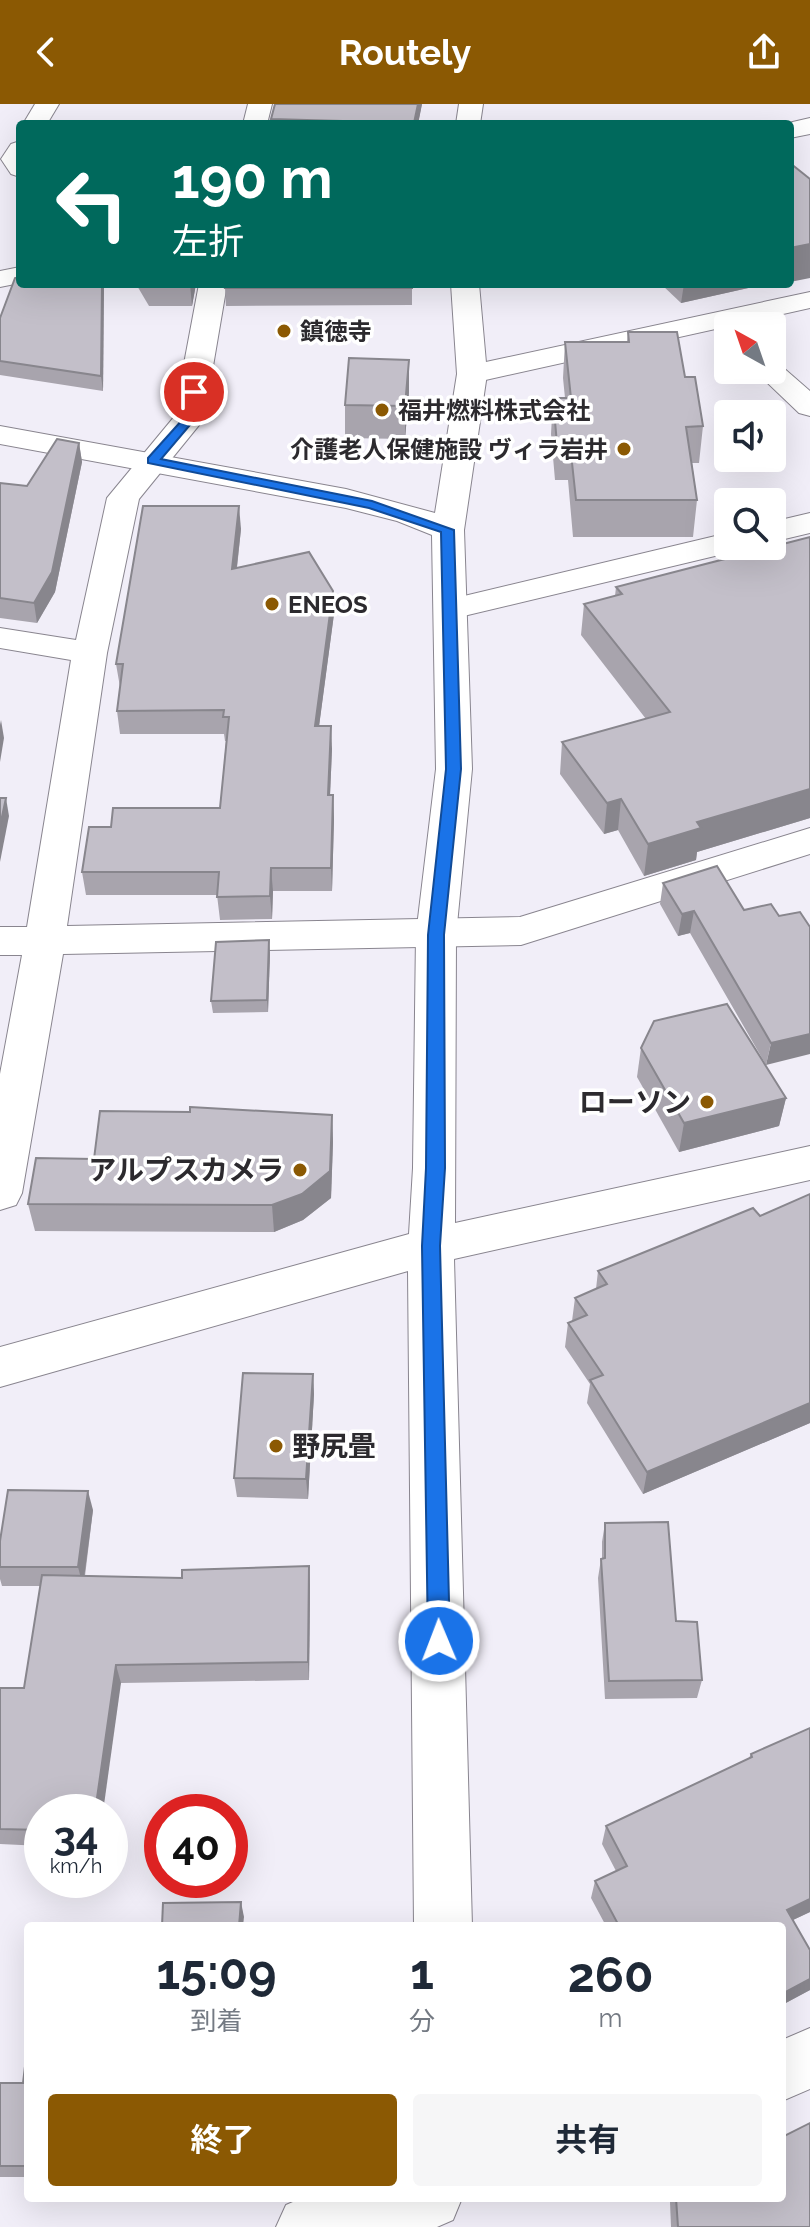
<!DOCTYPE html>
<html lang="ja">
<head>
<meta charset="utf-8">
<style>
  body { margin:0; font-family:Raleway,"Noto Sans JP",sans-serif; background:#f6f6f7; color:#1f2937; height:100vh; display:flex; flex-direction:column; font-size:30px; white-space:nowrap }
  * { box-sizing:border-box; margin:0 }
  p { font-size:26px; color:#747a83 }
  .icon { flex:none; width:44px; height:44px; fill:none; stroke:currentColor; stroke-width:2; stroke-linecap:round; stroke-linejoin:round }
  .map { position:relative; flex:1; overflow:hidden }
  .details { position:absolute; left:24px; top:1818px; width:762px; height:280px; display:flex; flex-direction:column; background:#fff; border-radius:8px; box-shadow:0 8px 32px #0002 }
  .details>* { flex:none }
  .hud { position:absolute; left:16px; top:16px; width:778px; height:168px; border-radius:8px; box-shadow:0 8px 32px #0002; background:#00695c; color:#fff; overflow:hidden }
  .needle { width:52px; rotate:320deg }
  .tools { position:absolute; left:714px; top:208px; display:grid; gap:16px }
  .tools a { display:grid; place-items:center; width:72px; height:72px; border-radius:8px; background:#fff; box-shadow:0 8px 32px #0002; font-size:40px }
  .speed { position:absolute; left:24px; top:1690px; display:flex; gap:16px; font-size:40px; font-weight:700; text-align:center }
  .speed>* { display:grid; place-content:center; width:104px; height:104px; border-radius:50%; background:#fff; box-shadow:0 8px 32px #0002; line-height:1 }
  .speed small { font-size:20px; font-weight:400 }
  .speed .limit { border:12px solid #d22; background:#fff; color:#111 }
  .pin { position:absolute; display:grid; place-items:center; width:68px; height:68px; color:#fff; margin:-34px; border:4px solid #fff; border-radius:50%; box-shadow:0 2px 8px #0007 }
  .me { position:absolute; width:88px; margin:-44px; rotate:359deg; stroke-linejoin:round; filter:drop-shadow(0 0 6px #0008) }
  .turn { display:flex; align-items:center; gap:28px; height:168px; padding:0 24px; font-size:36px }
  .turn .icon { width:104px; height:104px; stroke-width:2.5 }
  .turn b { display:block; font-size:56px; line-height:68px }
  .eta { display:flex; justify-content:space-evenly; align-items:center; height:136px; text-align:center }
  .eta b { font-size:48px; font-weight:700; line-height:56px }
  .cta { display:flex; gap:16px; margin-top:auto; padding:16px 24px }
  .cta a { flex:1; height:92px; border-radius:8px; background:#8b5903; color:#fff; font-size:32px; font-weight:700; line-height:92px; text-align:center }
  .cta a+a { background:#f6f6f7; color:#1f2937 }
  header { display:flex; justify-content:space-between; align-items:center; height:104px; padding:0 24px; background:#8b5903; color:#fff; font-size:36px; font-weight:700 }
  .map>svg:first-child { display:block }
</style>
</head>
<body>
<header><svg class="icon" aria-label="back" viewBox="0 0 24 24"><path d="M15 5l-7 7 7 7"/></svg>Routely<svg class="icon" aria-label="share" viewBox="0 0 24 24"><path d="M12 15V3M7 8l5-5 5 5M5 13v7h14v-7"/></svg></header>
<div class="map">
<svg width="810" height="2123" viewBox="0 0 810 2123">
  <rect width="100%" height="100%" fill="#f1eef8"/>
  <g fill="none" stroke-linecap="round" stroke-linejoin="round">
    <g stroke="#89858f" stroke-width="2">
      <g id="minor">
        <polygon points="35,0 59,0 47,20 23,20"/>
        <polygon points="248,0 272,0 267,20 243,20"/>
        <polygon points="20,37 20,73 11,70 1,55 11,40"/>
        <polygon points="199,180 227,180 204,315 139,395 107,549 67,822 520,813 810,724 810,750 521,841 63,850 22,1089 16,1101 0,1106 0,970 22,851 0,851 0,823 27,823 71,556 0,544 0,524 76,536 107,394 174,313"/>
        <polygon points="810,188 810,204 472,279 462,276 457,270 462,264 472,261"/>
        <polygon points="772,258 779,260 810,287 810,312 799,309 754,266 772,266"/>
        <polygon points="810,409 810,429 772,438 772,418"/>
        <polygon points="728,429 728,442 742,442 740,446 451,515 439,512 434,505 439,498"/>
        <polygon points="810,1924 810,1985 782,1997 782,1936"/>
      </g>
    </g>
    <g stroke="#89858f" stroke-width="2">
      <g id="tertiary">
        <polygon points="459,0 483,0 480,20 456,20"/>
        <polygon points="810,14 810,30 790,34 790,20 784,20"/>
        <polygon points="20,163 20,179 0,183 0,167"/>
        <polygon points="451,180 479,180 487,270 464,426 472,665 456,831 455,1119 810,1042 810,1076 454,1155 472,1822 414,1822 408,1167 0,1283 0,1243 409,1130 413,1064 416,831 436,665 432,431 397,417 346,404 0,340 0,322 346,385 435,409 457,270"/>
        <polygon points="302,2094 462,2094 453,2116 437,2123 276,2123 286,2101"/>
      </g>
    </g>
    <use href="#minor" fill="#fff" fill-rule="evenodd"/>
    <use href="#tertiary" fill="#fff" fill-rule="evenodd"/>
  </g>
  <g fill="#a8a4ad">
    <polygon points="275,0 422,0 418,20 271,20 271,15"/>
    <polygon points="20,180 104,180 103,287 0,271 0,214"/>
    <polygon points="136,180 196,180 192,202 149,202"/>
    <polygon points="412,180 412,201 226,202 225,184"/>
    <polygon points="661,180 766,180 681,199"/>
    <polygon points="628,228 685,273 703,322 699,359 692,359 697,396 693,433 573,433 568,376 555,376 551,330 553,294 565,294 563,274 565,238 627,238"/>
    <polygon points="409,288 405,335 345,334 345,301"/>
    <polygon points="79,339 82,358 55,488 37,519 0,514 0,379 27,382"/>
    <polygon points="241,425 237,464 333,487 334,510 319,622 332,645 330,691 333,691 334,715 332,787 273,787 272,815 220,816 217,791 86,791 82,768 111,723 220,704 226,637 225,637 224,630 120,630 117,607 120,583 116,560"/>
    <polygon points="810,433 810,714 697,748 696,756 644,772 618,726 604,730 560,670 562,638 646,615 581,531 584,500 615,492 616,483"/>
    <polygon points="663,779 744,806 779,812 800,808 766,961 690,829 678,832 660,800"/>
    <polygon points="270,849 268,908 213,909 211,897"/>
    <polygon points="641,944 786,994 779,1022 679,1048 637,973"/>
    <polygon points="332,1011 333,1038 331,1094 303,1116 274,1128 35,1127 28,1100 94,1055"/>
    <polygon points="810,1090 810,1319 643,1390 587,1299 590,1280 565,1243 568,1219 572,1217 575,1194 596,1185 598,1167 760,1112"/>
    <polygon points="313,1270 314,1290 308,1395 237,1393 234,1374"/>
    <polygon points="93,1406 85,1472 182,1474 309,1462 310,1481 309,1576 121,1579 42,1708 42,1742 0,1740 0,1584 24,1584 40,1482 2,1482 0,1475 0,1437"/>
    <polygon points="605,1419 676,1517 702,1576 697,1594 605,1595 598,1474 601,1455 602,1454 602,1438"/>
    <polygon points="751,1650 810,1808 793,1816 810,1875 810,1886 782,1901 782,1822 606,1822 591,1794 595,1777 616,1767 602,1740 606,1722 749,1654"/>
    <polygon points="28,1937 28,2073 0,2073 0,1979 23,1979"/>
    <polygon points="672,2094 782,2094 810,2123 671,2123 670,2098"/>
  </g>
  <g fill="#88868d">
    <polygon points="418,0 422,0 418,20 414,20"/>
    <polygon points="810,140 810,174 790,178 790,144"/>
    <polygon points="102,180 104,180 103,287 101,272"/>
    <polygon points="190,180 196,180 192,202"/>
    <polygon points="684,180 766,180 681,199"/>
    <polygon points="409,256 409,288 405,335 405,302"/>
    <polygon points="79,339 82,358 55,488 37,519 34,499"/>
    <polygon points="239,402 241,425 234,488 232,465"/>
    <polygon points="333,487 334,510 316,645 315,622"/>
    <polygon points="1,616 4,634 0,658 0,621"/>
    <polygon points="331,622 332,645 329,715 328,691"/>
    <polygon points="810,657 810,714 697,748 696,756 644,772 648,740 697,718"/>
    <polygon points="333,691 334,715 332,787 331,764"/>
    <polygon points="6,694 9,712 0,758 0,722"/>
    <polygon points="621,695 618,726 604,730 607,699"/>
    <polygon points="271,764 273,787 272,815 270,792"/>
    <polygon points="694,807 690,829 678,832 682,810"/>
    <polygon points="269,836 270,849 268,908 267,896"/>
    <polygon points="810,930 810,950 766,961 771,939"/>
    <polygon points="786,994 779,1022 679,1048 684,1019"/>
    <polygon points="332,1011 333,1038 331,1094 303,1116 274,1128 272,1101"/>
    <polygon points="313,1270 314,1290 308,1395 306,1375"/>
    <polygon points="810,1299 810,1319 643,1390 647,1368"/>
    <polygon points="88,1387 93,1406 83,1482 78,1463"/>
    <polygon points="309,1462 310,1481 309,1576 308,1558"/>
    <polygon points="116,1561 121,1579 103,1708 95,1708"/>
    <polygon points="810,1795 810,1808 780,1822 787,1806"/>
    <polygon points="241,1798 244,1813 243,1822 239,1822"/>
    <polygon points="810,1875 810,1886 782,1901 782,1890"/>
  </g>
  <g fill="#c3bfc9" stroke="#88868d" stroke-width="2">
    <polygon points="275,0 418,0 414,19 271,15"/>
    <polygon points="790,59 810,75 810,140 790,144"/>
    <polygon points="20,173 20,180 102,180 101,272 0,257 0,214 15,174"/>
    <polygon points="226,180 412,180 412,184 225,184"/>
    <polygon points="628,228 677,228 685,273 695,273 703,322 686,323 697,396 576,396 570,340 557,340 553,294 571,294 565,238 629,238"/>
    <polygon points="349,254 409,256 405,302 345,301"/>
    <polygon points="57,335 79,339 52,468 34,499 0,494 0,379 27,382"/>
    <polygon points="143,402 239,402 232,465 309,448 333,487 315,622 331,622 328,691 333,691 331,764 271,764 270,792 217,793 219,768 82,768 89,723 111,723 113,704 220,704 229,613 223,613 224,606 117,607 123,560 116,560"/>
    <polygon points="810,433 810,685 697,718 701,724 648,740 621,695 607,699 562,638 670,608 584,500 622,490 616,483"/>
    <polygon points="0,694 6,694 0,722"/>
    <polygon points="717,762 744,806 771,800 779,812 800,808 810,823 810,930 771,939 694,807 682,810 663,779"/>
    <polygon points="269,836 267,896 211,897 216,838"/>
    <polygon points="727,900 786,994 684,1019 641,944 654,917"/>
    <polygon points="190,1003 332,1011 330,1067 302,1090 272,1101 28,1100 36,1054 94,1055 100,1007 190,1008"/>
    <polygon points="810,1090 810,1299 647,1368 590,1276 603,1271 568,1219 587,1211 575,1194 607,1180 598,1167 753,1104 760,1112"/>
    <polygon points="243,1269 313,1270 306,1375 234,1374"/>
    <polygon points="8,1386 88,1387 78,1463 0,1463 0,1437"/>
    <polygon points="668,1418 676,1517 697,1518 702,1576 609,1577 601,1455 605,1454 605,1419"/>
    <polygon points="309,1462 308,1558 116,1561 95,1708 42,1708 42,1726 0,1725 0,1584 24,1584 42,1471 182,1474 182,1466"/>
    <polygon points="810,1624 810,1795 787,1806 810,1846 810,1875 782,1890 782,1822 614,1822 618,1820 595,1777 627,1762 606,1722 752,1653 751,1650"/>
    <polygon points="241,1798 239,1822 162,1822 163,1799"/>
    <polygon points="28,1937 28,2062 0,2062 0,1979 23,1979"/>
    <polygon points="810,2019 810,2123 678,2123 676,2094 782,2094 782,2033"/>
  </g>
  <polygon fill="#1a73e8" stroke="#114b97" stroke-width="2" points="194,285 200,288 195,315 161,355 372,397 454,426 461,665 444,831 445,1064 440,1142 450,1537 447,1545 439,1548 431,1545 428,1537 422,1142 426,1064 428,831 446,665 441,428 369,404 148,359 148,354 183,315 187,288"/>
  <g fill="#8b5903" stroke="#fff" stroke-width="3">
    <circle cx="284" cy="227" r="8"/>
    <circle cx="382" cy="306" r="8"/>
    <circle cx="624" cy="345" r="8"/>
    <circle cx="272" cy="500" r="8"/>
    <circle cx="707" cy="998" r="8"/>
    <circle cx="300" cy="1066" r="8"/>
    <circle cx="276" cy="1342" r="8"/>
  </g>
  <g text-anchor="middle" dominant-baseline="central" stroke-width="7" stroke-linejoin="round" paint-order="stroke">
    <g font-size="24" font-weight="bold" fill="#2c2a2e" stroke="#fff" text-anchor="start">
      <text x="300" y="227">鎮徳寺</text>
      <text x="398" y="306">福井燃料株式会社</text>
      <text x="608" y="345" text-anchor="end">介護老人保健施設 ヴィラ岩井</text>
      <text x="288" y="500">ENEOS</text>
    </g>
    <g font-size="28" font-weight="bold" fill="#2c2a2e" stroke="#fff" text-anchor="end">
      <text x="691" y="998">ローソン</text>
      <text x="284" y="1066">アルプスカメラ</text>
      <text x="292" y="1342" text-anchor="start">野尻畳</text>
    </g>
  </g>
</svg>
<div class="tools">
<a><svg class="needle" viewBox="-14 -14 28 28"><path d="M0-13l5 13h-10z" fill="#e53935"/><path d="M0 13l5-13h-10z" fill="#747a83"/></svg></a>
<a><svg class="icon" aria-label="sound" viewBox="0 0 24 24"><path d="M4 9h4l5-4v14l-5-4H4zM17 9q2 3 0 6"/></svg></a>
<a><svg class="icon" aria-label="search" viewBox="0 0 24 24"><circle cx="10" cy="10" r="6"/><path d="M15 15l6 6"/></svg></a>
</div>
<div class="speed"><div>34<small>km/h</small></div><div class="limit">40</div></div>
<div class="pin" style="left:194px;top:288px;background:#d93025"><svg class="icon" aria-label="arrive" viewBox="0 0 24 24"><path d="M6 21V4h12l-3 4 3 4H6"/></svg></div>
<svg class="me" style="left:439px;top:1537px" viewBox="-20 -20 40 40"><circle r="17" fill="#1a73e8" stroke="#fff" stroke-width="3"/><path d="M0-11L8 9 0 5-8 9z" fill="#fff"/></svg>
<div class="hud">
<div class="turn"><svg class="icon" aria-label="left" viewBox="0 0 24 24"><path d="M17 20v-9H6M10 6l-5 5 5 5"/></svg><div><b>190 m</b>左折</div></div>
</div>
<section class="details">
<div class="eta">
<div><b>15:09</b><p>到着</p></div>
<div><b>1</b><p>分</p></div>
<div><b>260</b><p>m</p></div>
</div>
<div class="cta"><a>終了</a><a>共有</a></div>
</section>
</div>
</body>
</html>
